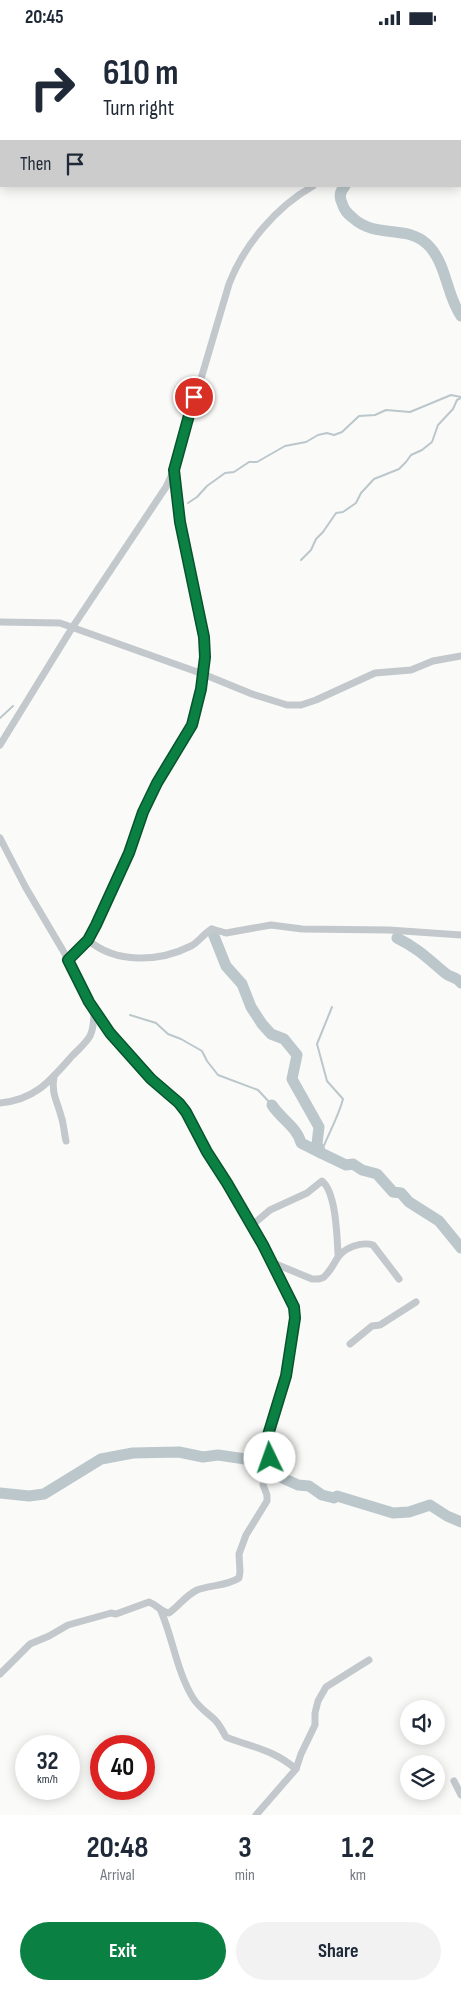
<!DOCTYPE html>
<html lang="en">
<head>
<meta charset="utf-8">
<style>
  body { margin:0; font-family:"Sofia Sans Condensed",sans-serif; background:#f2f2f3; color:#1f2937; height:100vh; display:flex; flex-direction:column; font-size:19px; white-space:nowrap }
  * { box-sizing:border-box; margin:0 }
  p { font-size:16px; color:#747a83 }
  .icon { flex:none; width:28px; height:28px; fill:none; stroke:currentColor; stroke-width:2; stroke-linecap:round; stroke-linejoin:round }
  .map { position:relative; height:1780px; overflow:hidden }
  .drawer { display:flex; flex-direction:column; background:#fff; flex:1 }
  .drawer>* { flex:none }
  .hud { position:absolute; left:0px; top:0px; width:461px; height:152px; box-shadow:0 2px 12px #0003; background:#fff; color:#1f2937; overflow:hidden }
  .fabs { position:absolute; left:400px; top:1665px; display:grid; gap:10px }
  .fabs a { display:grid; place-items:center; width:45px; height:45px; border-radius:50%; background:#fff; box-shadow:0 2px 12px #0003; font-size:25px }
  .speed { position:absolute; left:15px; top:1700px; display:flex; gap:10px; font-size:25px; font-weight:700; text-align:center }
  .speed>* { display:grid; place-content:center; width:65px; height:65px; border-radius:50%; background:#fff; box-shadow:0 2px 12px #0003; line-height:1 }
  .speed small { font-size:12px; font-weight:400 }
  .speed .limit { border:8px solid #d22; background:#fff; color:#111 }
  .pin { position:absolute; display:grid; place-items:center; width:42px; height:42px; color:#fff; margin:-21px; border:2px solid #fff; border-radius:50%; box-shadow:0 1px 5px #0007 }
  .me { position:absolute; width:55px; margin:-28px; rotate:357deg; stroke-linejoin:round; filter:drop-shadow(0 0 4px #0008) }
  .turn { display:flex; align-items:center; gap:18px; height:105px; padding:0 20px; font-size:22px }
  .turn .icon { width:65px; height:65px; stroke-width:2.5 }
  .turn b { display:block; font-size:35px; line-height:42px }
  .then { display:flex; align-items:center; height:48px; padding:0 20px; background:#0003; gap:10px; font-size:19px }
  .eta { display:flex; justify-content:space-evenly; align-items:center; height:85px; text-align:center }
  .eta b { font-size:30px; font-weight:700; line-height:35px }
  .cta { display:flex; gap:10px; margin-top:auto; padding:10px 20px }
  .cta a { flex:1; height:58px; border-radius:30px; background:#0b8043; color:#fff; font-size:20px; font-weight:700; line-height:58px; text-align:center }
  .cta a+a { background:#f2f2f3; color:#1f2937 }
  .status { display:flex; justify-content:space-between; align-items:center; height:35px; padding:0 25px; background:#fff; direction:ltr }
  .status svg { height:14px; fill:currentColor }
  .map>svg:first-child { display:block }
</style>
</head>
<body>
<div class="status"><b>20:45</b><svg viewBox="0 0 49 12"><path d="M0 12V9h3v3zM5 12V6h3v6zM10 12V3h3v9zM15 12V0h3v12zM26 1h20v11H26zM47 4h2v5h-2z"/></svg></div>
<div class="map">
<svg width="461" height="1780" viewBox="0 0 461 1780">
  <rect width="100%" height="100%" fill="#fafaf8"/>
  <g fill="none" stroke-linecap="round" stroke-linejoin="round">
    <g stroke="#bbc7cb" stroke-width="2">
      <polyline points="188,468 197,462 207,451 225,438 234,437 249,427 257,427 285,411 306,407 318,400 327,398 334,400 342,397 359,381 375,380 386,375 410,377 451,360 461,362"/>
      <polyline points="301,525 311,515 316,504 323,497 336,478 343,477 356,468 361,458 374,444 399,434 406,427 411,420 422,415 432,407 438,390 453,374 457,365 461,363"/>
      <polyline points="0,683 13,671"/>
      <polyline points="130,980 156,988 168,999 181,1004 202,1016 207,1026 218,1040 258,1055 272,1070"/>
      <path d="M321,1118C328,1099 338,1083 343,1064L327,1046L317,1009L332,972"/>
    </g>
    <g stroke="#bbc7cb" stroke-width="11">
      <polyline points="168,0 169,1"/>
      <path d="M345,151C340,156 339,162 342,168C344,175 347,178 353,183C376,204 405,189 427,209C447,228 446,260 461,281"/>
      <polyline points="212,896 226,931 242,949 251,972 262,989 271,999 284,1004 297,1020 292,1044 319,1092 317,1109 321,1118 346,1130 353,1129 362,1135 377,1139 393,1157 401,1158 409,1167 439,1186 461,1213"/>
      <path d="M397,903C419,914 427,923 445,938C451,943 457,942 461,948"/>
      <path d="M272,1070C281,1084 297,1092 301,1108L321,1118"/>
      <polyline points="0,1458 29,1461 44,1459 101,1424 133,1418 179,1417 203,1422 218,1420 252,1425 266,1431 278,1441 298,1450 309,1451 322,1460 334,1463 337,1461 393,1478 409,1477 430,1470 447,1481 461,1487"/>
    </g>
    <g stroke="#c3c8cc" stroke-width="7">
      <polyline points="430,1 430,0"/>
      <polyline points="0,587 60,588 203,639 252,659 287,670 301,670 316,665 375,638 411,635 433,626 461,621"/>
      <path d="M0,710L72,593L166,452L174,435L229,249C244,210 276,172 313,151"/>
      <path d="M0,803L26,853L65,919L85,959L110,998L151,1044L179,1068L186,1077L207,1117L227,1147L263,1210L294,1272L295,1283L286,1341L268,1401L270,1423L265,1434L263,1450L267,1460V1466L246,1500L239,1519L240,1537L239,1543C227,1551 210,1550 197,1555C185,1561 179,1571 169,1578C161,1577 157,1570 149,1567L116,1579L111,1578L68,1590L49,1601L30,1609L0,1639"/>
      <path d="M88,905C116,929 159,927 191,911C199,907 204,898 212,894L226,898L271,890L302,894L389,895L461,900"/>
      <polyline points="68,925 88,905 96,890 129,818 143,777 157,747 192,690 201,655 205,622 204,602 180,487 174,435"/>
      <path d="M54,1041C51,1059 57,1065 61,1081C64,1089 64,1098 66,1106"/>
      <path d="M0,1068C35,1065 50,1046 72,1021C78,1015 86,1008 90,1001C94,993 94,983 94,975"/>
      <path d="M251,1191L270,1175L307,1158L322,1146C336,1157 337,1201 338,1219"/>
      <path d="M271,1227L312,1244C316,1244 320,1245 324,1242C337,1230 334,1218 354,1211C360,1209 367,1208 373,1210L399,1244"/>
      <polyline points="350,1309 372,1291 380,1290 416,1267"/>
      <path d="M161,1576C173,1604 177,1637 193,1663C199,1673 208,1678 215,1685C220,1690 223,1697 226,1702C254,1713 272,1714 296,1734"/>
      <polyline points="454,1746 461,1760"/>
      <polyline points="256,1780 296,1734 301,1719 315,1690 315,1678 318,1666 326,1652 369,1625"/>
    </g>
  </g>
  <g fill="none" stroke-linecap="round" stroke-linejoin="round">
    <g stroke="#07532c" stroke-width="12">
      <polyline id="route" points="194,362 174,435 180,487 204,602 205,622 201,654 192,690 157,748 143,777 129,818 96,890 88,905 68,925 89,967 110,998 151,1044 179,1068 186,1077 207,1117 227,1148 263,1210 294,1272 295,1283 286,1341 268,1400 270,1423"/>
    </g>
    <use href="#route" stroke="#0b8043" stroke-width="9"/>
  </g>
</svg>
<div class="fabs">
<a><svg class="icon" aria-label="sound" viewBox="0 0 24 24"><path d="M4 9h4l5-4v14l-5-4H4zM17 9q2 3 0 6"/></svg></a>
<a><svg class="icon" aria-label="layers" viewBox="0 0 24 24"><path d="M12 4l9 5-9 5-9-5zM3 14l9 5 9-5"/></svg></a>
</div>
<div class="speed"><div>32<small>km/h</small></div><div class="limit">40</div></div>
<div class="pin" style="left:194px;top:362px;background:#d93025"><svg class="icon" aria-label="arrive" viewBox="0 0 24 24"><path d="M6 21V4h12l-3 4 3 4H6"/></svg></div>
<svg class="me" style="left:270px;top:1423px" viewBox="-20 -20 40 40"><circle r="19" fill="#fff"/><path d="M0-13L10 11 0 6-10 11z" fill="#0b8043"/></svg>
<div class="hud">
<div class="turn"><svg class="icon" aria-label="right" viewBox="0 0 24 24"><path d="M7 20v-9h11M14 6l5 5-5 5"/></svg><div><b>610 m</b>Turn right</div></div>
<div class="then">Then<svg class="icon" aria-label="arrive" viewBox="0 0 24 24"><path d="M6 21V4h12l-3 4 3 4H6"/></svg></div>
</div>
</div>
<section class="drawer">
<div class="eta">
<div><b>20:48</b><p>Arrival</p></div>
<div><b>3</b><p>min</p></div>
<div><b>1.2</b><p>km</p></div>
</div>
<div class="cta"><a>Exit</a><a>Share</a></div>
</section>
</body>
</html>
